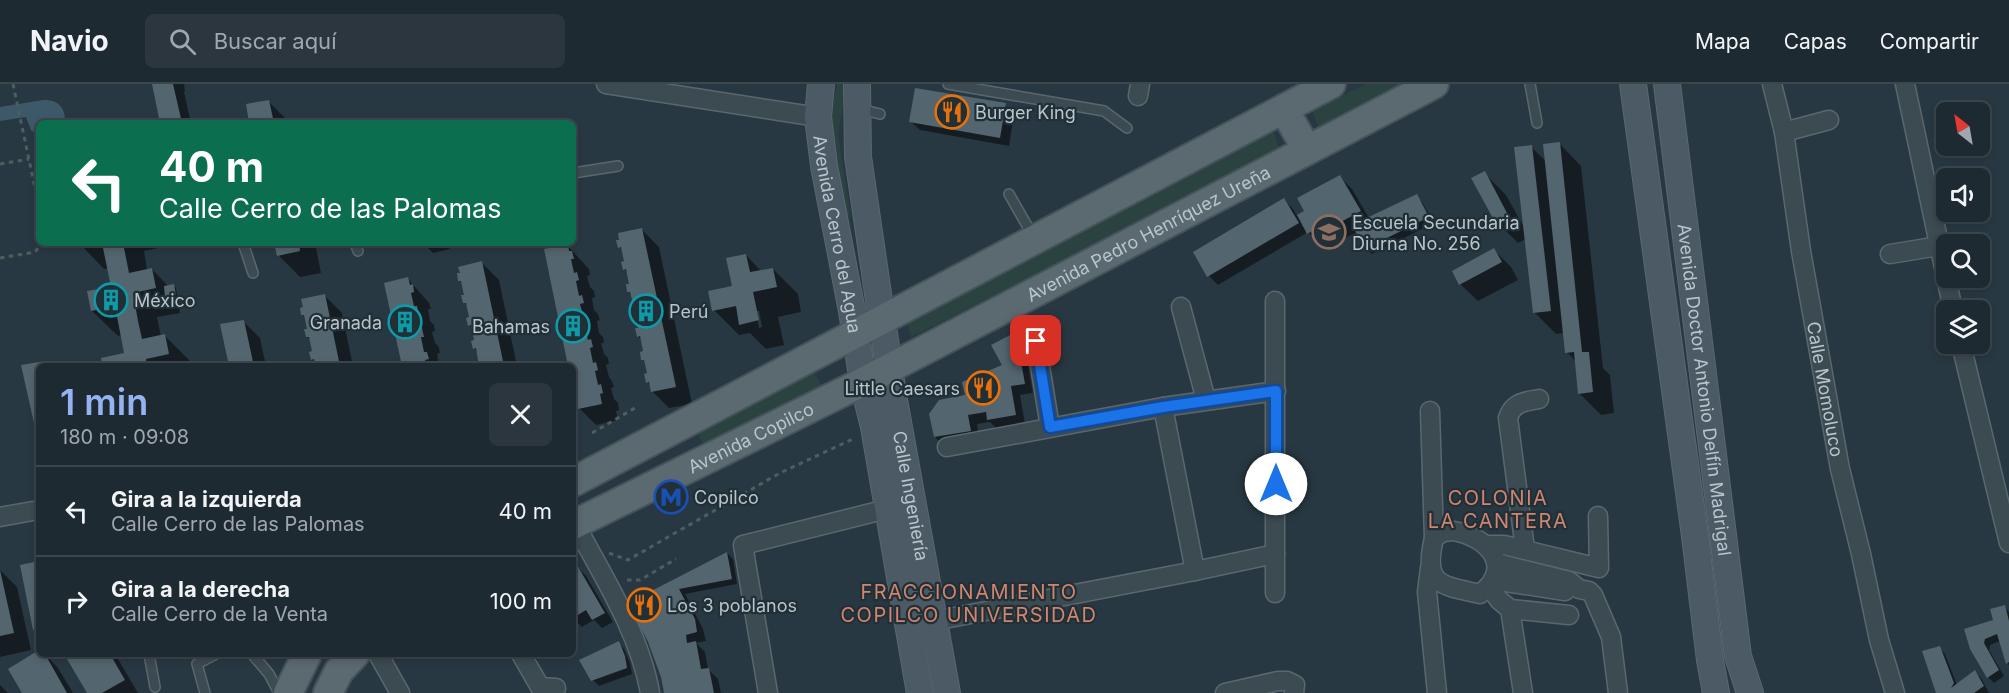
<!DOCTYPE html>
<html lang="es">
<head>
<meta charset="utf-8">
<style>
  body { margin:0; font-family:Inter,sans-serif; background:#2b363e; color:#f1f3f6; height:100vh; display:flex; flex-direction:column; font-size:22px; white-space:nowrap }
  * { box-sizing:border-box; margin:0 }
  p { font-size:20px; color:#a1a7ac }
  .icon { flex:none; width:33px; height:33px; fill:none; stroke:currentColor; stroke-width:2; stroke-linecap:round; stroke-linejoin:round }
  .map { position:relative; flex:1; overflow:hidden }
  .side { position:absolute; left:36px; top:279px; width:540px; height:294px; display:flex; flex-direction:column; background:#1e2a32; border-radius:9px; box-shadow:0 3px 9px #0003,0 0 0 2px #3c464d }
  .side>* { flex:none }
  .hud { position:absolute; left:36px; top:36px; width:540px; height:126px; border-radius:9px; box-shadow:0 3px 9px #0003,0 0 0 2px #3c464d; background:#0b6e4f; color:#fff; overflow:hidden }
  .needle { width:39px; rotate:329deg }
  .tools { position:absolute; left:1936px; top:18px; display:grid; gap:12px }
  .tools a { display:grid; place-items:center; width:54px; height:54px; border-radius:9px; background:#1e2a32; box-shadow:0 3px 9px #0003,0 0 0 2px #3c464d; font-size:30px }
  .pin { position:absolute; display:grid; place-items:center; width:51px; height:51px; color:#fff; margin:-26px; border-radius:12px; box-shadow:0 3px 9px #0006 }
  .me { position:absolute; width:66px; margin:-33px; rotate:0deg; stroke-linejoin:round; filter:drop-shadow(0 0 4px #0008) }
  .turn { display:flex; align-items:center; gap:21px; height:126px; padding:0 24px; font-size:27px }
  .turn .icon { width:78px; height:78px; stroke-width:2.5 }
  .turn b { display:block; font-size:42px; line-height:51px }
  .round { display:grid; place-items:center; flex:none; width:63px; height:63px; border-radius:9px; background:#2b363e }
  .head { display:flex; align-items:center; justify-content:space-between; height:102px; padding:0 24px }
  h1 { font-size:36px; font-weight:600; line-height:45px; color:#95b2f1 }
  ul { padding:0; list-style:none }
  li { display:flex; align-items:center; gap:18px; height:90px; padding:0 24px; border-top:2px solid #3c464d }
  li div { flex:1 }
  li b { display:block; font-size:22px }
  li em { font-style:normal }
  header { display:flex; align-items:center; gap:36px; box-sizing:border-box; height:84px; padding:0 30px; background:#1e2a32; border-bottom:2px solid #3c464d }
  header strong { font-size:28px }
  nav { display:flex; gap:33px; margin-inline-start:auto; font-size:21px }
  .search { width:420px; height:54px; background:#2b363e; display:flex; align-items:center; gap:15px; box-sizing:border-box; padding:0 21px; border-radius:9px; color:#a1a7ac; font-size:22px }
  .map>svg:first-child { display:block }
</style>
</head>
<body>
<header>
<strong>Navio</strong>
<div class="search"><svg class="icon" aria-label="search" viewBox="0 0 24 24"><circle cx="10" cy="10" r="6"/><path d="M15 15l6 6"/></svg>Buscar aquí</div>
<nav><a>Mapa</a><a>Capas</a><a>Compartir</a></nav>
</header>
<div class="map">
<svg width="2009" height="609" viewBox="0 0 2009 609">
  <rect width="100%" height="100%" fill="#283842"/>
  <g fill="#2a4340">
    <polygon points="837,0 847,0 838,50 851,133 845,134 828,48"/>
    <polygon points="1365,0 1404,0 1318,43 1313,27"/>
    <polygon points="1273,47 1281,69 911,253 906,234"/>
    <polygon points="813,287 824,306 705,363 696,348"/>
  </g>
  <path fill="#3d5868" d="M43,16C58,15 66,24 65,39H39V52L31,46L26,33L0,37V23Z"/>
  <g fill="#0007" fill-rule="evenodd">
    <polygon points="153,0 184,0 185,7 184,8 191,39 161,39"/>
    <polygon points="268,17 290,39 251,39"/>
    <polygon points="1005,21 1014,30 1009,62 920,46 910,37"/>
    <polygon points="1560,60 1581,82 1603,284 1610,291 1614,329 1601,331 1579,309 1576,278 1567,268 1565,249 1556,250 1534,228 1526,155 1518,159 1496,137 1473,95 1484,89 1506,111 1525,145 1531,63 1547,78"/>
    <polygon points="1340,93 1352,105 1369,134 1416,112 1422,118 1434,139 1372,170 1366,164 1357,148 1330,162 1326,158 1321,161 1308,148 1218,201 1209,192 1284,116 1293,125 1297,132 1306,128"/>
    <polygon points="642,146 659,163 692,320 669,324 652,307 651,301 647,298 649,290 646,279 643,275 645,268 642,256 638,252 640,245 638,234 634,231 635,224 633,212 629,208 630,201 628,189 624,185 626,178 623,167 620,163"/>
    <polygon points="79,159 166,159 167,162 144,167 147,186 152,185 169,203 174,202 176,204 180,229 157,233 161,253 165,252 190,277 191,282 104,282 126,270 122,251 118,252 92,227 112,204 108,184 104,185"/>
    <polygon points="276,159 315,159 321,189 300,193 278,171"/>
    <polygon points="423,159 449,159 450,165 433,169"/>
    <polygon points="567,161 589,185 590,191 587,192 590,203 594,207 595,213 592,214 594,226 598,230 600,236 597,237 599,249 603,253 604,259 601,259 604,270 608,274 609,280 606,281 609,293 612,297 614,303 611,304 614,315 618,319 619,326 616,327 618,336 596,341 579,324 573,296 573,282 570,282"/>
    <polygon points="1494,166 1511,183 1518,196 1478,217 1460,200"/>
    <path d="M746,171L761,187L773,185L798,210L801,228L778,233L784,261L766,265L750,249L739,251L714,226L733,203ZM756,227H759L762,243L759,244Z"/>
    <polygon points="482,179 499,196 517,282 478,282 480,278 478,268 474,264 475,257 473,245 469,241 471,234 468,222 464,218 466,212 464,200 460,197"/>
    <polygon points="408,195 429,219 431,225 428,225 430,237 434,241 435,247 432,248 435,259 439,263 440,269 437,270 439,282 403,282"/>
    <polygon points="325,212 342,229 353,282 317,282 312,275 314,268 311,256 307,253 309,246 307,235 303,231"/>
    <polygon points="243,237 260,254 266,282 231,282"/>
    <polygon points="1015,250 1021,256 1024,274 1018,268 1018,272 1028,282 1033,309 1020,311 1025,340 997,345 990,338 977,340 979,355 944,362 935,353 966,312 1003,281"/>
    <polygon points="44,278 48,282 39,282 39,355 23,283"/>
    <polygon points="727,469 733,475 737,500 685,510 703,545 706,557 696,559 705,568 708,585 718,595 721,609 665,609 662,593 651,565 630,519"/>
    <polygon points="577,483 586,492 613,538 602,544 594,536 582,543 573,534 573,485"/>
    <polygon points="0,486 17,503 31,566 0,573"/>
    <polygon points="2004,523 2009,528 2009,582 2000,557 1990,561 1989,566 2004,592 1994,599 1988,593 1971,564 1995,537"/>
    <polygon points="618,559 624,565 630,579 632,590 599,602 593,596"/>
    <polygon points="1939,564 1945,570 1957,601 1975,588 1981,594 1989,609 1938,609"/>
    <polygon points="39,568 39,570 45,570 58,584 73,609 24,609"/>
    <polygon points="66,570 115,570 138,609 89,609"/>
    <polygon points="528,570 546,570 535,577"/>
    <polygon points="0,601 8,609 0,609"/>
  </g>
  <g fill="#53656e">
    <polygon points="152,0 173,0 182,39 160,39"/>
    <polygon points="915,4 1006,19 1000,54 909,38"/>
    <polygon points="269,16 274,39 249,39 246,20"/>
    <polygon points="1560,58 1582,268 1589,268 1593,308 1578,310 1574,268 1565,269 1543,60"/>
    <polygon points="1532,61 1551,227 1533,229 1514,63"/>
    <polygon points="1485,87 1508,131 1495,138 1471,94"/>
    <polygon points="1340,91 1361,127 1317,151 1314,146 1307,150 1297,131 1304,127 1297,114"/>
    <polygon points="1417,110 1429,133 1365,165 1352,141"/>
    <polygon points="1284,114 1299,139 1207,193 1193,168"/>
    <polygon points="642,144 676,303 651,308 649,298 646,299 644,290 647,289 644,276 641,276 640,268 643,267 640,252 637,253 635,244 638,244 635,231 632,231 631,223 634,223 630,208 627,208 626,200 629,200 626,185 623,186 621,178 624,177 621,163 618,164 616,156 619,156 618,149"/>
    <polygon points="102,159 123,159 129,189 152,184 156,204 133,209 138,237 142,255 165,250 169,270 146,275 147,282 102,282 101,274 124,269 115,222 91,227 87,207 111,203"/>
    <polygon points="274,159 299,159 300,167 277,172"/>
    <polygon points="568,160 569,167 572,167 574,175 571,175 574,189 577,188 579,196 576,197 579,212 582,211 584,219 580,220 584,235 587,234 588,242 585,243 588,256 591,255 593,263 590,264 593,279 596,278 598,286 595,287 598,301 601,300 603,309 600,310 602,320 578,325 573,303 573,282 568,282 544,165"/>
    <polygon points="1494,164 1502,178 1459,201 1452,187"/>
    <polygon points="746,170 750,188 773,184 777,203 753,208 759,236 739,241 736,222 712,227 708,207 732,202 726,174"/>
    <polygon points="482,177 504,282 476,282 475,278 478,277 476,264 473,265 471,257 474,256 471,241 468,242 466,234 469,233 466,219 463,219 461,211 464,211 461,197 458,197 457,189 460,189 458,183"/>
    <polygon points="408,193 410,201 413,200 414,208 411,209 414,222 417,222 419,230 416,231 419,245 422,244 424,253 421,253 424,268 427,268 429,275 425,276 427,282 402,282 384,199"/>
    <polygon points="174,200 176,211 165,213 164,202"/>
    <polygon points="325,210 340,282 315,282 314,275 311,276 309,268 312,267 309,253 306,253 304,245 307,245 304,231 301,231 300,224 303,223 301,215"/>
    <polygon points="244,236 253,278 251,278 252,282 229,282 220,240"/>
    <polygon points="1016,248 1025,300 1011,302 1016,331 987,336 986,328 968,331 971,347 934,353 929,330 939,316 965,311 962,298 1002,281 991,261"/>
    <polygon points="45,277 46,282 39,282 38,357 21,281"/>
    <polygon points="727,468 732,495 679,505 695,535 697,548 686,551 687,559 696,557 701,585 709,584 714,609 664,609 661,593 648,558 628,519"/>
    <polygon points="39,477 39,544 33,546 20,481"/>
    <polygon points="577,481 605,529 592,536 586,526 573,534 573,483"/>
    <polygon points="0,486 14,549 0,552"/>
    <polygon points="2005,521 2009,537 2009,578 2006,580 1997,550 1985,555 1984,559 1999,586 1987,594 1970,565 1964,545 1993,536 1990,525"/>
    <polygon points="619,557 625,572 627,584 591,597 579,576"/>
    <polygon points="1940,562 1954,599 1951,604 1975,586 1984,602 1974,609 1936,609 1922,567"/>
    <polygon points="39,566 39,570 45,570 67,609 22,609 8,585"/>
    <polygon points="64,570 110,570 125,596 102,609 87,609"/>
  </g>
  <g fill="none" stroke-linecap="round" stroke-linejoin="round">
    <g stroke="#5a676f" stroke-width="12">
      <g id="lane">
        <polyline points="948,0 1104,27 1127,44"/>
        <polyline points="1530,0 1537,39"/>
        <polyline points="859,29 868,27 880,30"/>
        <polyline points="573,89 618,82"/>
        <polyline points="1009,110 1033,152"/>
        <polyline points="243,159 253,189"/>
        <polyline points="355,159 358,167"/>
        <polyline points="149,570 155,603"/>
        <polyline points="252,570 269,590 279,609"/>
        <polyline points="205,609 197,580 216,570"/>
      </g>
    </g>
    <g stroke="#5a676f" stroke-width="21">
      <g id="street">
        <polyline points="606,0 818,33"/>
        <path id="s1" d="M1772,0L1784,48L1801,167L1840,385L1861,470L1879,556L1895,609"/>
        <polyline points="1905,0 1953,226"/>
        <polyline points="1138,12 1140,0"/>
        <polyline points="1784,48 1829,36"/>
        <polyline points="1890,170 1939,162"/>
        <polyline points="1275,217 1275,509"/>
        <polyline points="1181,223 1206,316"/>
        <polyline points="1036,257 1050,343"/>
        <polyline points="1961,260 2009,459"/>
        <polyline points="1163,323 1195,487"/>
        <polyline points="1430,327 1434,454"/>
        <polyline points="947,363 1163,323 1276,307"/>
        <polyline points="0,433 33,427"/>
        <path d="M575,440C603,492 640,550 650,609"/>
        <path d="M1453,447C1487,452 1516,483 1480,510C1440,501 1423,501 1434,454L1443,448Z"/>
        <polyline points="1487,461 1504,461 1599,484 1598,432"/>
        <path d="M1525,465L1508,334C1513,318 1524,318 1539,315"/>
        <polyline points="1497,479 1569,497 1579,505 1589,507 1593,511 1611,553 1618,609"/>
        <polyline points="1430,484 1427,508 1437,609"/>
        <polyline points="1493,496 1565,507"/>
        <polyline points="1490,503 1499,516 1510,525 1569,531"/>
        <polyline points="1510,525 1523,609"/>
        <polyline points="934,537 1195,487 1275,470"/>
        <polyline points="378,570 400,609"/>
        <polyline points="521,570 540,603 556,604"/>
        <polyline points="768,609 743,461 887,425"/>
        <polyline points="1225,609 1278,597 1287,597 1295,601 1294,609"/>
      </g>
    </g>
    <g stroke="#5a676f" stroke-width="28">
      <g id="secondary">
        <path id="s2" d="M821,0L818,33L824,82L852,227L863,298L874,343L920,609"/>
        <path id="s3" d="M857,0L858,73L877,203L894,316L947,609"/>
        <polyline points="1633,0 1695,452 1710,576 1716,609"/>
        <path id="s4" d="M1667,0L1738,572L1750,609"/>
      </g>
    </g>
    <g stroke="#46535b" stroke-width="32">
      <g id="primary">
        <polyline points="1284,25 1307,66"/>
        <polyline points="573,398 1331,0"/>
        <path id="s5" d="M573,441L863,298L1434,0"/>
        <polyline points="288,609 307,570"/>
        <polyline points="328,609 339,587 355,570"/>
      </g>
    </g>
    <g stroke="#4a605e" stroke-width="3" stroke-dasharray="4.5 4.5" stroke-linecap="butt">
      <polyline points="13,0 39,123"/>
      <polyline points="0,80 29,75"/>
      <polyline points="0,174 35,168 42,159"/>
      <polyline points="592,349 635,324"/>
      <polyline points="609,469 628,476 780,389 855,354"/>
      <polyline points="627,496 640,496 676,475"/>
    </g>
    <use href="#lane" stroke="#3c4a51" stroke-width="9"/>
    <use href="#street" stroke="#3c4a51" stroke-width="18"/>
    <use href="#secondary" stroke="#4b5a64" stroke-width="26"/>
    <use href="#primary" stroke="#5b6971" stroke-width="28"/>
  </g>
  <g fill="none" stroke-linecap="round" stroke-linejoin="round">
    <g stroke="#114b97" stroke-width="15">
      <polyline id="route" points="1036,257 1050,343 1163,323 1276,307 1276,400"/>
    </g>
    <use href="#route" stroke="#1a73e8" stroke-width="10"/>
  </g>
  <defs>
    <g id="restaurant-ring" transform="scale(1.725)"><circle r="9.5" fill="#212f37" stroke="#e8710a" stroke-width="1.5"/><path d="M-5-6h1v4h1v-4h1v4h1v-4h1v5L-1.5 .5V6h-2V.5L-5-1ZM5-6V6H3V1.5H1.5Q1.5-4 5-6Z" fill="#e8710a"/></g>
    <g id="school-ring" transform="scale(1.725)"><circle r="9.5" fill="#212f37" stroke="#8d6e63" stroke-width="1.5"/><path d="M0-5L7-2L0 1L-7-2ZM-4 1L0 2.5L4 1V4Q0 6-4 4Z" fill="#8d6e63"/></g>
    <g id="building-ring" transform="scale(1.725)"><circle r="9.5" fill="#212f37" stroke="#0f9aa8" stroke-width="1.5"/><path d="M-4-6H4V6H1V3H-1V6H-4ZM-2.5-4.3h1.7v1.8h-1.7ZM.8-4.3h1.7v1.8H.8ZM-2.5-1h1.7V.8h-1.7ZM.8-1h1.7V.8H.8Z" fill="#0f9aa8"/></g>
    <g id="metro-ring" transform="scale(1.725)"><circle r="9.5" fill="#212f37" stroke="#1a4fb4" stroke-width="1.5"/><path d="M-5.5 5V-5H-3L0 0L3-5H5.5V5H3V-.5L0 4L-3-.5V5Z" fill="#1a4fb4"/></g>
  </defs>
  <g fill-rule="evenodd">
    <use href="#restaurant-ring" x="952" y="28"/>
    <use href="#school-ring" x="1329" y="148"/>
    <use href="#building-ring" x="111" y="216"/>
    <use href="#building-ring" x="646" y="227"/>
    <use href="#building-ring" x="405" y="238"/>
    <use href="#building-ring" x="573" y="242"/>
    <use href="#restaurant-ring" x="983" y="304"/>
    <use href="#metro-ring" x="671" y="413"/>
    <use href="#restaurant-ring" x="644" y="521"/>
  </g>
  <g text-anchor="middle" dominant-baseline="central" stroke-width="4.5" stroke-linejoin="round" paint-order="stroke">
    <g font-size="18" fill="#b9c4cb" stroke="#212f37" text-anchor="start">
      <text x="975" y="28">Burger King</text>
      <text x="1352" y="138">Escuela Secundaria<tspan x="1352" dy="21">Diurna No. 256</tspan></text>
      <text x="134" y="216">México</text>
      <text x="669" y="227">Perú</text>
      <text x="382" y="238" text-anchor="end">Granada</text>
      <text x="550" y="242" text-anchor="end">Bahamas</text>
      <text x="960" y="304" text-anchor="end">Little Caesars</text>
      <text x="694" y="413">Copilco</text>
      <text x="667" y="521">Los 3 poblanos</text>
    </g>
    <g font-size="18" fill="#b9c4cb" stroke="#212f37">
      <text stroke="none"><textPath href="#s2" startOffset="152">Avenida Cerro del Agua</textPath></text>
      <text stroke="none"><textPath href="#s5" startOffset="645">Avenida Pedro Henríquez Ureña</textPath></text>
      <text stroke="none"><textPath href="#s4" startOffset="308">Avenida Doctor Antonio Delfín Madrigal</textPath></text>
      <text stroke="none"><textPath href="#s1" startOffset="310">Calle Momoluco</textPath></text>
      <text stroke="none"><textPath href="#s5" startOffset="198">Avenida Copilco</textPath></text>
      <text stroke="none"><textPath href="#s3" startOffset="416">Calle Ingeniería</textPath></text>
    </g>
    <g font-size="20" letter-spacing="1.5" fill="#d1846e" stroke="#212f37">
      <text x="1498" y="414">COLONIA<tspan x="1498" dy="23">LA CANTERA</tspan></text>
      <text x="969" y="508">FRACCIONAMIENTO<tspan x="969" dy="23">COPILCO UNIVERSIDAD</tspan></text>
    </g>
  </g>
</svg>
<div class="tools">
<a><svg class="needle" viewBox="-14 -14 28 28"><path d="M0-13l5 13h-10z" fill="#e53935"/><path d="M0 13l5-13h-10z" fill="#a1a7ac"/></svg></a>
<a><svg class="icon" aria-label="sound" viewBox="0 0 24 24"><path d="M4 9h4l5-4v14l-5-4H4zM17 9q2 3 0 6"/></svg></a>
<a><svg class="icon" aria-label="search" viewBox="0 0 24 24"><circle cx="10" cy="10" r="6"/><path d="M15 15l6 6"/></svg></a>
<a><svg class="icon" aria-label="layers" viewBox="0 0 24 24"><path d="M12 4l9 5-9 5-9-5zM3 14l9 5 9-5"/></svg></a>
</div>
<div class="pin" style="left:1036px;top:257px;background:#d93025"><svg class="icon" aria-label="arrive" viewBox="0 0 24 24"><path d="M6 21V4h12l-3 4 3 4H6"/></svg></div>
<svg class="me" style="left:1276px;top:400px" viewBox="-20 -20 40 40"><circle r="19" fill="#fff"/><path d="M0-13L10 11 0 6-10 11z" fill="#1a73e8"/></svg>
<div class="hud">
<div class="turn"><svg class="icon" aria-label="left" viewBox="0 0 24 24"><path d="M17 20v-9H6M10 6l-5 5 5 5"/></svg><div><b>40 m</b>Calle Cerro de las Palomas</div></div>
</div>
<section class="side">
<div class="head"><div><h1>1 min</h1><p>180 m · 09:08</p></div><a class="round"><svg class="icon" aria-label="close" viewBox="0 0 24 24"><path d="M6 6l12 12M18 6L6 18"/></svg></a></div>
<ul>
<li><svg class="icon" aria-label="left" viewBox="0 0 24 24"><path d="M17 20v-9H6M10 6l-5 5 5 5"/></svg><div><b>Gira a la izquierda</b><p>Calle Cerro de las Palomas</p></div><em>40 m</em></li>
<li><svg class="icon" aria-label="right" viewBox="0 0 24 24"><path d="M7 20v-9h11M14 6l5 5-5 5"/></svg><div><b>Gira a la derecha</b><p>Calle Cerro de la Venta</p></div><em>100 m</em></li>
</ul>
</section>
</div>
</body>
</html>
